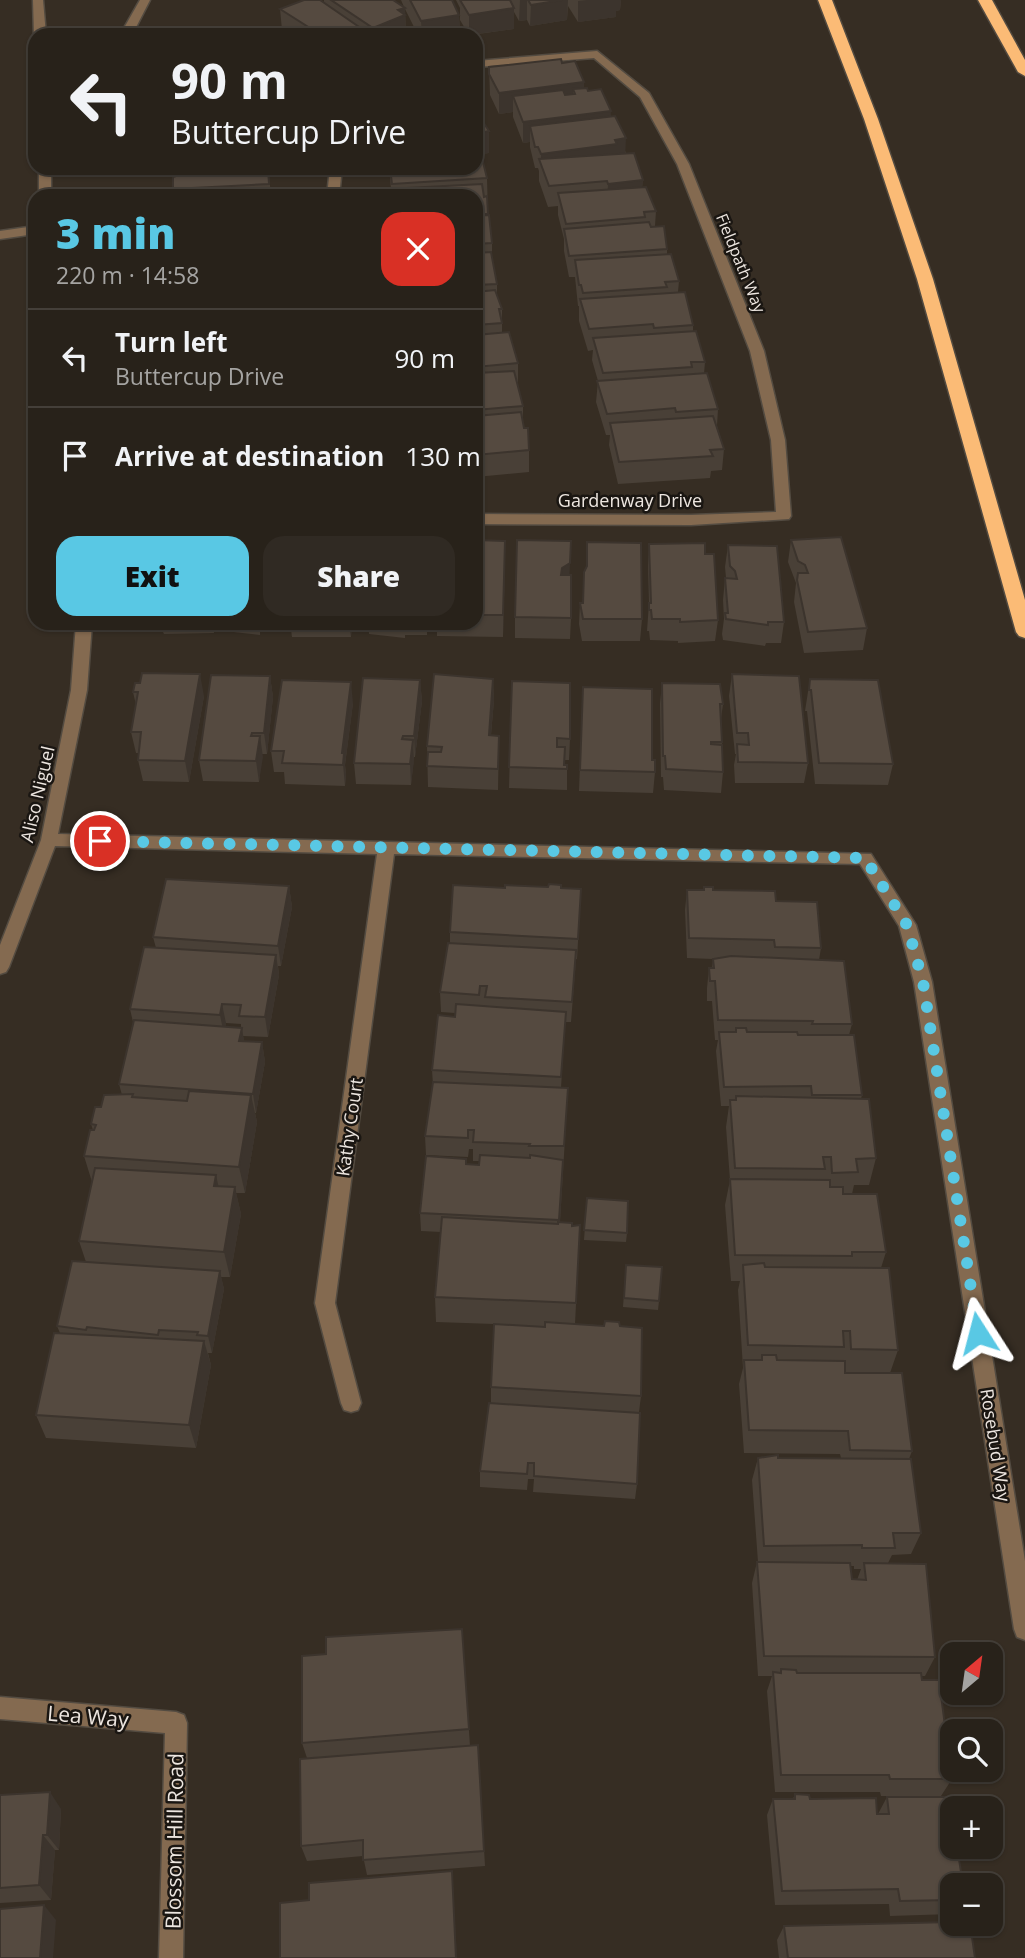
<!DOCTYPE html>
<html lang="en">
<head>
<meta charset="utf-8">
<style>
  body { margin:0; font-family:"Open Sans",sans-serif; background:#302a23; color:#f1f3f6; height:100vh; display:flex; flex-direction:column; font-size:26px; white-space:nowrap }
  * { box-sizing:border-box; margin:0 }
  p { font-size:23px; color:#a5a4a2 }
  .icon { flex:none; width:38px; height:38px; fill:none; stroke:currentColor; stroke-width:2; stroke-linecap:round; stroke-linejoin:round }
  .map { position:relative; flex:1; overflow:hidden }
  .panel { position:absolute; left:28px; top:189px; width:455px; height:441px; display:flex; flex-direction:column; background:#28221a; border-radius:21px; box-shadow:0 2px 5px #0004,0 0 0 2px #443f39 }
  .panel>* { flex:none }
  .guide { position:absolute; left:28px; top:28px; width:455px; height:147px; border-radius:21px; box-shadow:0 2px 5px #0004,0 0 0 2px #443f39; background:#28221a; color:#f1f3f6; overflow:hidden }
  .needle { width:46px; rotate:29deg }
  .controls { position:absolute; left:940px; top:1642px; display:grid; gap:14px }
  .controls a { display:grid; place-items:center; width:63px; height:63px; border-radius:14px; background:#28221a; box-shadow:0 2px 5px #0004,0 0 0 2px #443f39; font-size:35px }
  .pin { position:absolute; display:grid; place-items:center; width:60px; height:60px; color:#fff; margin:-30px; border:4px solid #fff; border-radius:50%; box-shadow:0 2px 7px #0007 }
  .me { position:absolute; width:77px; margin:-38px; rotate:351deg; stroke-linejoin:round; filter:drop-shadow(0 0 5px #0008) }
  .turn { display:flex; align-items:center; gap:24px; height:147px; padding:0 28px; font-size:32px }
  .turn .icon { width:91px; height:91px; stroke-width:2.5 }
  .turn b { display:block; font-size:49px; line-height:60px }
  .round { display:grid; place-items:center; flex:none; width:74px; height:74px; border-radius:21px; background:#302a23 }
  .overview { display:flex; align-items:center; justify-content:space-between; height:119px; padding:0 28px }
  h1 { font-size:42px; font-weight:800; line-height:52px; color:#59c8e4 }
  .cta { display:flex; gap:14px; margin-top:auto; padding:14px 28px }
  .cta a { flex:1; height:80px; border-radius:21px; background:#59c8e4; color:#111; font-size:28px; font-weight:800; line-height:80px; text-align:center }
  .cta a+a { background:#302a23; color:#f1f3f6 }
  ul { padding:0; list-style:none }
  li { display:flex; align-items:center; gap:21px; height:98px; padding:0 28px; border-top:2px solid #443f39 }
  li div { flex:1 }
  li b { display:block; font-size:26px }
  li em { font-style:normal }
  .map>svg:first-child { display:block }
</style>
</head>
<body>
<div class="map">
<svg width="1025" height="1958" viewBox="0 0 1025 1958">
  <rect width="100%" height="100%" fill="#362d23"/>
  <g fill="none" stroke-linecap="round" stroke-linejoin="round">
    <g stroke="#534b41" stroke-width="3">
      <g id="minor">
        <polygon points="33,0 43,0 46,35 34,35"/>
        <polygon points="140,0 150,0 132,35 120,35"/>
        <polygon points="597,51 649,93 689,164 764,351 785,440 791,516 789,519 691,525 476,524 476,514 691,515 776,512 771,440 750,351 677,164 640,97 594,58 476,67 476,61"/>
        <rect x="39" y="168" width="12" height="28"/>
        <polygon points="330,168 342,168 339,196 327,196"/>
        <polygon points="35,226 35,234 0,239 0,231"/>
        <polygon points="76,623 92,623 87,690 58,834 871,854 916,925 932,982 1025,1561 1025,1640 1017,1637 1014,1629 914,982 899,926 860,864 394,854 335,1303 361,1403 358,1410 351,1412 344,1410 341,1403 315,1303 377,854 55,846 9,967 6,972 0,974 0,945 41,840 71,690"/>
        <polygon points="0,1697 176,1712 184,1715 187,1723 183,1958 159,1958 165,1733 0,1719"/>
      </g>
    </g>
    <g stroke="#534b41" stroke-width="3">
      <g id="highway">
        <polygon points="818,0 832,0 878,119 933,279 1025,600 1025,638 1019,636 1016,632 917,279 864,119"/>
        <polygon points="978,0 992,0 1025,60 1025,76 1018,72"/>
      </g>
    </g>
    <use href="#minor" fill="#846a50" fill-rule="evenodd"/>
    <use href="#highway" fill="#fbbb76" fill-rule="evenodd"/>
  </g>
  <g fill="#494037" fill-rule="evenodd">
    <polygon points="324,0 393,0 404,7 401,0 452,0 459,15 460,35 418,35 405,9 406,35 290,35 282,30 280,9 324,3"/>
    <polygon points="456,0 621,0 620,10 616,11 616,17 578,22 568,6 567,20 530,26 527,20 519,21 514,12 514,29 471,35 469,35 460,20 460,8"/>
    <polygon points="562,63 584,88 588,91 611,116 626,153 643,180 642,187 656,211 655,226 667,249 667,254 679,281 678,292 693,325 693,332 705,362 704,374 718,409 717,426 724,449 722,470 711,471 710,478 618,484 609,445 610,435 606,435 596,402 598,381 592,360 593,350 588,351 579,321 579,306 578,306 575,277 569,277 564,251 564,239 558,215 558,206 548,207 539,181 539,171 538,168 535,168 530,147 530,142 523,143 513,117 513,112 499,114 490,95 489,67"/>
    <polygon points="476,111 489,153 481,154 487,178 488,215 492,243 492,258 497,284 497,295 502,309 502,333 518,363 518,385 523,406 523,423 529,450 529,472 476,477 476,196 389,196 389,189 391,189 389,168 476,168"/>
    <polygon points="179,168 277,168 275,176 269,175 271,196 171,196 174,195 173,189 176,176 180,172"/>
    <polygon points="476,540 505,563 503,637 437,636 437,623 476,623"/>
    <polygon points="791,540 867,628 863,650 804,653 794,602 796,583 788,562"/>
    <polygon points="649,544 705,554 718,620 715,641 678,643 678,641 650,640 649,631 647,631 649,603 648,566"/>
    <polygon points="728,545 784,622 781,643 766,643 765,646 723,640 722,634 724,619 723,600 725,578 726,578 725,567"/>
    <polygon points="584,572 642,619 640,641 582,641 579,624 580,603 583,603"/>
    <polygon points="570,575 571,618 570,639 515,638 515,617"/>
    <polygon points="146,623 215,623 214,633 164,634 163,632 147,631"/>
    <polygon points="223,623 281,623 279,632 260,632 260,635 224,631"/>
    <polygon points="290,623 352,623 351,637 292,637"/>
    <polygon points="368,623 427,623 427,635 405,635 405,638 369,634"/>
    <polygon points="732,674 808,763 804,783 735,783 734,765 736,754 735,754 729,696"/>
    <polygon points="270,676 273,697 267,754 262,754 259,782 203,781 199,760"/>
    <polygon points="493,679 494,700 491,735 499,736 498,790 428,787 427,746"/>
    <polygon points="810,679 893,764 888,785 815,784 807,711 805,711"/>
    <polygon points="420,680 422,701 415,757 414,757 411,785 356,784 354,763"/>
    <polygon points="512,681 570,739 569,760 565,760 564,765 567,765 567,790 509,788"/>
    <polygon points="662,683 723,704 721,719 723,772 721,793 664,790 663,777 661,777 660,704"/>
    <polygon points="583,687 652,760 655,772 653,793 579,791"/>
    <polygon points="133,692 204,696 189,782 143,781 138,760 139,753 136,753 131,732 136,705"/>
    <polygon points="353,703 345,765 346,774 345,786 285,784 284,772 274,772 271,751"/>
    <path d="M289,886L292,907L281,966H278L279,975L268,1037L243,1036L244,1041L262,1042L265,1062L256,1113H255L257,1122L245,1193H236L241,1214L230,1277H221L224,1289L212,1353H208L211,1365L196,1448L46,1438L36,1415L60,1333L57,1326L86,1262L79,1241L92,1182L84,1156L93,1130L91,1124L101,1107L122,1095L119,1084L133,1022L130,1009L156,948L153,937ZM226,1023L241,1024V1028L225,1027Z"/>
    <polygon points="505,888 581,889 577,959 576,959 571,1022 565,1022 561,1088 568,1088 560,1222 572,1226 580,1225 575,1324 620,1326 641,1396 639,1412 637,1484 635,1499 533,1492 534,1479 528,1479 527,1490 480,1487 480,1471 491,1403 491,1387 494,1324 436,1322 435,1297 441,1232 421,1231 420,1213 466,1164 479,1165 479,1161 473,1161 473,1149 469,1149 468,1157 426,1155 425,1136 433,1085 432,1070 455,1017 455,1013 441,1012 440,992 450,944 450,932"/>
    <path d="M687,890H713L776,901L821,948L819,960L852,1024L849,1035L862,1095L861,1099L876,1158L869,1185H854L852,1194L886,1252L881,1268L898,1350L890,1373L912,1451L909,1459L921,1533L911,1554L892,1555L888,1563L935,1657L925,1676H921L952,1779L941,1796H881L880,1792H775L767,1691L772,1676H758L752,1583L757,1562H758L752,1480L758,1458H841L840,1454L744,1453L739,1384L743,1368L738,1290L740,1281H731L725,1205L730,1180L726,1127L729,1106H721L716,1051L718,1040H715L712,1001H707V988L709,968H712L713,959L687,958L685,910ZM851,1566H854V1569H861L857,1580L852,1579Z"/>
    <polygon points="587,1198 627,1233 626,1242 584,1240"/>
    <polygon points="626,1265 659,1301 658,1310 623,1307"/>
    <polygon points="462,1629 470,1746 478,1745 485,1866 367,1875 363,1856 307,1861 301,1846 307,1758 302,1743 326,1654"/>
    <polygon points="795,1794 878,1814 887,1797 952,1885 952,1914 890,1916 889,1904 775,1905 767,1815 773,1799 793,1799"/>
    <polygon points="0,1795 61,1809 59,1850 55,1850 51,1900 0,1903"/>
    <polygon points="784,1926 975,1958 779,1958 777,1940"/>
  </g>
  <g fill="#3c342d">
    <polygon points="520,0 527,0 527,20 519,21"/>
    <polygon points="562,0 568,0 567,20 530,26 531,5"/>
    <polygon points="587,0 621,0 620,10 616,11 616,17 578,22 578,1"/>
    <polygon points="405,8 406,35 374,35 373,28 398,10"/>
    <polygon points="514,8 514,29 469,35 469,15"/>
    <polygon points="459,15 460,35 422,35 421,21"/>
    <polygon points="362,29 363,35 346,35"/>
    <polygon points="584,82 584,104 575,94 573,89 573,105 513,96 513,112 499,114 499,93"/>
    <polygon points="611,111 610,132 530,126 530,142 523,143 523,122"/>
    <polygon points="489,131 489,153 476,155 476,134"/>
    <polygon points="626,138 625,159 541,164 541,154"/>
    <polygon points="643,180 641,202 607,206 608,184"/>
    <polygon points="505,541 505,563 503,637 503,615"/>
    <polygon points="570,563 569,585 561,589 562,568"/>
    <polygon points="212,623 215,623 214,633"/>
    <polygon points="349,623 352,623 351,637"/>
    <polygon points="200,674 204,696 189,782 185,761"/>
    <polygon points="270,676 273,697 267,754 264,733"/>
    <polygon points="493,679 494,700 489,757 489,735"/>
    <polygon points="420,680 422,701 415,757 414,736"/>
    <polygon points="351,682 353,703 345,765 346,774 345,786 342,753"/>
    <polygon points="260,736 263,757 259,782 256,761"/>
    <polygon points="413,740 414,761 411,785 410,764"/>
    <polygon points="289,886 292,907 281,966 278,946"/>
    <polygon points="276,955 279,975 268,1037 265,1017"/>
    <polygon points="222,1004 226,1023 224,1035 220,1015"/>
    <polygon points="242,1028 245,1047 239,1041"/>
    <polygon points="262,1042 265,1062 256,1113 253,1094"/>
    <polygon points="251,1095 257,1122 245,1193 239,1167"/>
    <polygon points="216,1175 222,1202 214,1186"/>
    <polygon points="235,1187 241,1214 230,1277 224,1252"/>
    <polygon points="220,1271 224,1289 212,1353 208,1336"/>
    <polygon points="204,1341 211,1365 196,1448 189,1425"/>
    <polygon points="50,1792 61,1809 59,1850 47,1835"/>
    <polygon points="43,1835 55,1850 51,1900 39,1885"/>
    <polygon points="452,1871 453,1886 457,1958 456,1958"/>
    <polygon points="44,1905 56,1920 53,1958 40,1958"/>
  </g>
  <g fill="#554a40" stroke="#3c342d" stroke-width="2">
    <polygon points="304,0 320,0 362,29 346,35 321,35 280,9"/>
    <polygon points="331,0 393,0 405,8 398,10 405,15 373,28"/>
    <polygon points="410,0 452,0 459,15 421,21"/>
    <polygon points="460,0 510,0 514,8 469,15"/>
    <polygon points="528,0 562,0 531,5"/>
    <polygon points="263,28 288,35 254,35"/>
    <polygon points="561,59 562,63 575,61 584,82 499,93 489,74 489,67"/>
    <polygon points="587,88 588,91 601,89 611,111 523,122 513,96 563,90 565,95 575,94 573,89"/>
    <polygon points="476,111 489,131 476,134"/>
    <polygon points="615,116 626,138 615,140 617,144 541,154 538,147 535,147 530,126"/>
    <polygon points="476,150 480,150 487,178 392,184 390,168 476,168"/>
    <polygon points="634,153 643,180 608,184 607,181 549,186 539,159"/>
    <polygon points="179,168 268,168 269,184 173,189 173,177 176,176 176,172 180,172"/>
    <polygon points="482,184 484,197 487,196 488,214 476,214 476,196 390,196 389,189"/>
    <polygon points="646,187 656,211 644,212 645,217 566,224 558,193"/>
    <polygon points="268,188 268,196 171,196 174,195 228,193 228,190"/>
    <polygon points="489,215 492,243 476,244 476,216"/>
    <polygon points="649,222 651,227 664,226 667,249 569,256 564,229"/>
    <polygon points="491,252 497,284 476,285 476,253"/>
    <polygon points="671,254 679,281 665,282 667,287 583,293 581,285 579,285 575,260"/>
    <polygon points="495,290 502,309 499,309 502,323 476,325 476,292"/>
    <polygon points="685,292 693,325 654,328 653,324 589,329 580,299"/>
    <polygon points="696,331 705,362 691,362 692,367 603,373 593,338"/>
    <polygon points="509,332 518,363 476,367 476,335"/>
    <polygon points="514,371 523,406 476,410 476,373"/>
    <polygon points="707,373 718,409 676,412 675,408 607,414 597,381"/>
    <polygon points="521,412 524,428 528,428 529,450 476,455 476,416"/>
    <polygon points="713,416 724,449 710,450 713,456 619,462 610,423"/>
    <polygon points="841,537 867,628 808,632 797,580 798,573 808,573 805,565 798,561 791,540"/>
    <polygon points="476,540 505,541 503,615 476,615"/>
    <polygon points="517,540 571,541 570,563 562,568 561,575 571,575 571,618 515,617"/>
    <polygon points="587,542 641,543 642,619 583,619 580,603 583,603 584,572 587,566"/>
    <polygon points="705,543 705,554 714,554 718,620 680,622 680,619 652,619 651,610 649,610 649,603 651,603 649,544"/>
    <polygon points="728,545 777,546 784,622 768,622 768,625 726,619 725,613 728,613 725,578 737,579 735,571 730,566"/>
    <polygon points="142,673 200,674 185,761 138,760 141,732 131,732 138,692 133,692 135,683 140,683"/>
    <polygon points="434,674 493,679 489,735 499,736 498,769 427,766 428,752 441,752 442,747 427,746"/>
    <polygon points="732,674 799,676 808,763 738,762 737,744 749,745 748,733 737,733"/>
    <polygon points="211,675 270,676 264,733 252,733 251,736 260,736 256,761 199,760"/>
    <polygon points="363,678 420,680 414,736 403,736 402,739 413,740 410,764 354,763"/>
    <polygon points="810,679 878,680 893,764 819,763 811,690 809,690"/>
    <polygon points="282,680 351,682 342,753 344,753 343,765 282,763 284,751 271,751"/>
    <polygon points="512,681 570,683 570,739 557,738 557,747 565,747 564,765 567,765 567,769 509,767"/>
    <polygon points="662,683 720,684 723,704 720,704 722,742 711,742 711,744 722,745 723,772 666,769 665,756 663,756"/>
    <polygon points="583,687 652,689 652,760 655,760 655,772 580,770"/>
    <polygon points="166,879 289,886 278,946 153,937"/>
    <polygon points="549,884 561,885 561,888 581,889 578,939 450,932 453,885 505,888 505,885 548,887"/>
    <polygon points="704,887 713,887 713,890 775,891 776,901 817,902 821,948 775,947 774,940 689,938 687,890 704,890"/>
    <polygon points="448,943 576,950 572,1002 485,997 487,986 480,986 479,995 440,992"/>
    <polygon points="144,947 276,955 265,1017 239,1016 241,1005 222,1004 220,1015 130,1009"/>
    <polygon points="731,956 844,961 852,1024 812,1024 813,1021 718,1020 715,981 710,981 709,968 714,968 713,959"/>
    <polygon points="456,1004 566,1012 561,1077 432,1070 438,1015 455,1017"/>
    <polygon points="134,1020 242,1028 239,1041 262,1042 253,1094 119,1084"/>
    <polygon points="736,1028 746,1028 747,1032 797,1032 798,1035 854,1035 862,1095 812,1095 811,1086 724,1087 719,1032 736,1032"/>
    <polygon points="433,1082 568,1088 564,1146 529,1146 530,1144 473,1142 474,1130 468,1130 468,1138 425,1136"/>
    <polygon points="189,1091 251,1095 239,1167 84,1156 90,1130 94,1130 96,1125 91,1124 95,1107 101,1107 104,1095 133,1094 132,1097 187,1101"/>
    <polygon points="736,1096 869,1099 876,1158 856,1159 858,1172 832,1173 831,1157 823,1157 825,1169 735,1168 730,1100 736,1100"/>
    <polygon points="480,1155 530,1158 530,1155 563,1160 559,1220 420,1213 426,1156 466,1159 466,1164 479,1165"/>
    <polygon points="95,1168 216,1175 214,1186 235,1187 224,1252 79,1241"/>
    <polygon points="730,1179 830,1180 830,1187 843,1187 843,1194 877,1194 886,1252 852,1252 852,1256 735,1255"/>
    <polygon points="587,1198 628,1201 627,1233 584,1230"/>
    <polygon points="442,1217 558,1224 558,1222 572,1223 572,1226 580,1225 576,1303 435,1297"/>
    <polygon points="72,1261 220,1271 208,1336 197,1335 198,1332 159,1330 158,1335 87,1327 86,1330 57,1326"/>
    <polygon points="764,1263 765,1267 889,1268 898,1350 851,1349 850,1331 843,1331 844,1347 748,1345 743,1265"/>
    <polygon points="626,1265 662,1267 659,1301 624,1298"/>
    <polygon points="605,1321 619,1322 620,1326 642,1328 641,1396 491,1387 494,1324 545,1327 545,1322 604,1326"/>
    <polygon points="54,1333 204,1341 189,1425 36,1415"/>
    <polygon points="762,1355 776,1355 777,1360 845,1361 845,1373 902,1373 912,1451 850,1450 848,1431 749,1430 744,1360 762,1360"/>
    <polygon points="489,1403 640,1413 637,1484 534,1476 534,1463 528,1463 527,1474 480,1471"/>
    <polygon points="778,1455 778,1458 911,1459 921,1533 893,1533 895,1548 862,1548 862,1545 764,1546 758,1458"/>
    <polygon points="757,1562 850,1563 852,1579 866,1580 864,1563 926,1564 935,1657 764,1656"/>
    <polygon points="462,1629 469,1729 302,1743 302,1656 326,1654 326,1637"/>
    <polygon points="781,1669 796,1670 797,1673 921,1673 922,1680 939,1680 952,1779 890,1779 889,1775 781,1775 773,1672 781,1673"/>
    <polygon points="478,1745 484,1851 363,1860 363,1840 301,1846 300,1759"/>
    <polygon points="50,1792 47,1835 43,1835 39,1885 0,1888 0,1795"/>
    <polygon points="795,1794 809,1795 810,1799 876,1798 877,1814 889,1814 887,1797 950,1797 952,1813 952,1846 957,1846 963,1885 952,1885 952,1900 900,1901 898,1889 782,1891 773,1799 795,1799"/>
    <polygon points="452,1871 456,1958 280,1958 280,1903 309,1900 309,1883"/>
    <polygon points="44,1905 40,1958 0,1958 0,1909"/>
    <polygon points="952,1922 970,1923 975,1958 788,1958 784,1926"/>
  </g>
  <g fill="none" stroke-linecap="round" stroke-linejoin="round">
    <polyline stroke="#59c8e4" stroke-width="12" stroke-dasharray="0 21.6" points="100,841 865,858 907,925 923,982 978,1333"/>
  </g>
  <g text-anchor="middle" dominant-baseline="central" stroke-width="5" stroke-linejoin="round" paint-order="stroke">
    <g font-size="16" fill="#ede6e0" stroke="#1a1612">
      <text transform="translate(741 263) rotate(68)">Fieldpath Way</text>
    </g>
    <g font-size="18" fill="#ede6e0" stroke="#1a1612">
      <text x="630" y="500">Gardenway Drive</text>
      <text transform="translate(37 794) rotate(-77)">Aliso Niguel</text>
      <text transform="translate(349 1127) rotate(-82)">Kathy Court</text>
      <text transform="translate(996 1445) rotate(81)">Rosebud Way</text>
    </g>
    <g font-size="21" fill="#ede6e0" stroke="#1a1612">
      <text transform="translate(88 1716) rotate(5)">Lea Way</text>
      <text transform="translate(174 1841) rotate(-89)">Blossom Hill Road</text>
    </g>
  </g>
</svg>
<div class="controls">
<a><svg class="needle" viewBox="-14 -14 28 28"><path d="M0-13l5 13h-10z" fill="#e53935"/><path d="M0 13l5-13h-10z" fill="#a5a4a2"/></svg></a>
<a><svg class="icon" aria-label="search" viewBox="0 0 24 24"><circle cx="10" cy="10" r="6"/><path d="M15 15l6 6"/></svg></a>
<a>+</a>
<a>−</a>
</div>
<div class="pin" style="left:100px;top:841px;background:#d93025"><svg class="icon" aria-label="arrive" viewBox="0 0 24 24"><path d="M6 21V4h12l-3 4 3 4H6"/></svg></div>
<svg class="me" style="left:978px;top:1333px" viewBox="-20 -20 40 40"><path d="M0-17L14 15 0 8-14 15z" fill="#59c8e4" stroke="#fff" stroke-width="4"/></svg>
<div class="guide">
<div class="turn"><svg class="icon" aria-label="left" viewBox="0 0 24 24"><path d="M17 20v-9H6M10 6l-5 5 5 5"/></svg><div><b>90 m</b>Buttercup Drive</div></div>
</div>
<section class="panel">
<div class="overview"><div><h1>3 min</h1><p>220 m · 14:58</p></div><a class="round" style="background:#d93025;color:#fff"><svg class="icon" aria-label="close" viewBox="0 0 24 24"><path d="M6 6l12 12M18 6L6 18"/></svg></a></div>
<ul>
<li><svg class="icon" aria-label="left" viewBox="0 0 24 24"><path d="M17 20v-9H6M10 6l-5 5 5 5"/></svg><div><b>Turn left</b><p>Buttercup Drive</p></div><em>90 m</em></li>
<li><svg class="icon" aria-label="arrive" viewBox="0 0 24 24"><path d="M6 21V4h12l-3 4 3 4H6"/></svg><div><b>Arrive at destination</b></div><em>130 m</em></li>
</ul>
<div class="cta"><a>Exit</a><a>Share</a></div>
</section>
</div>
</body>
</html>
